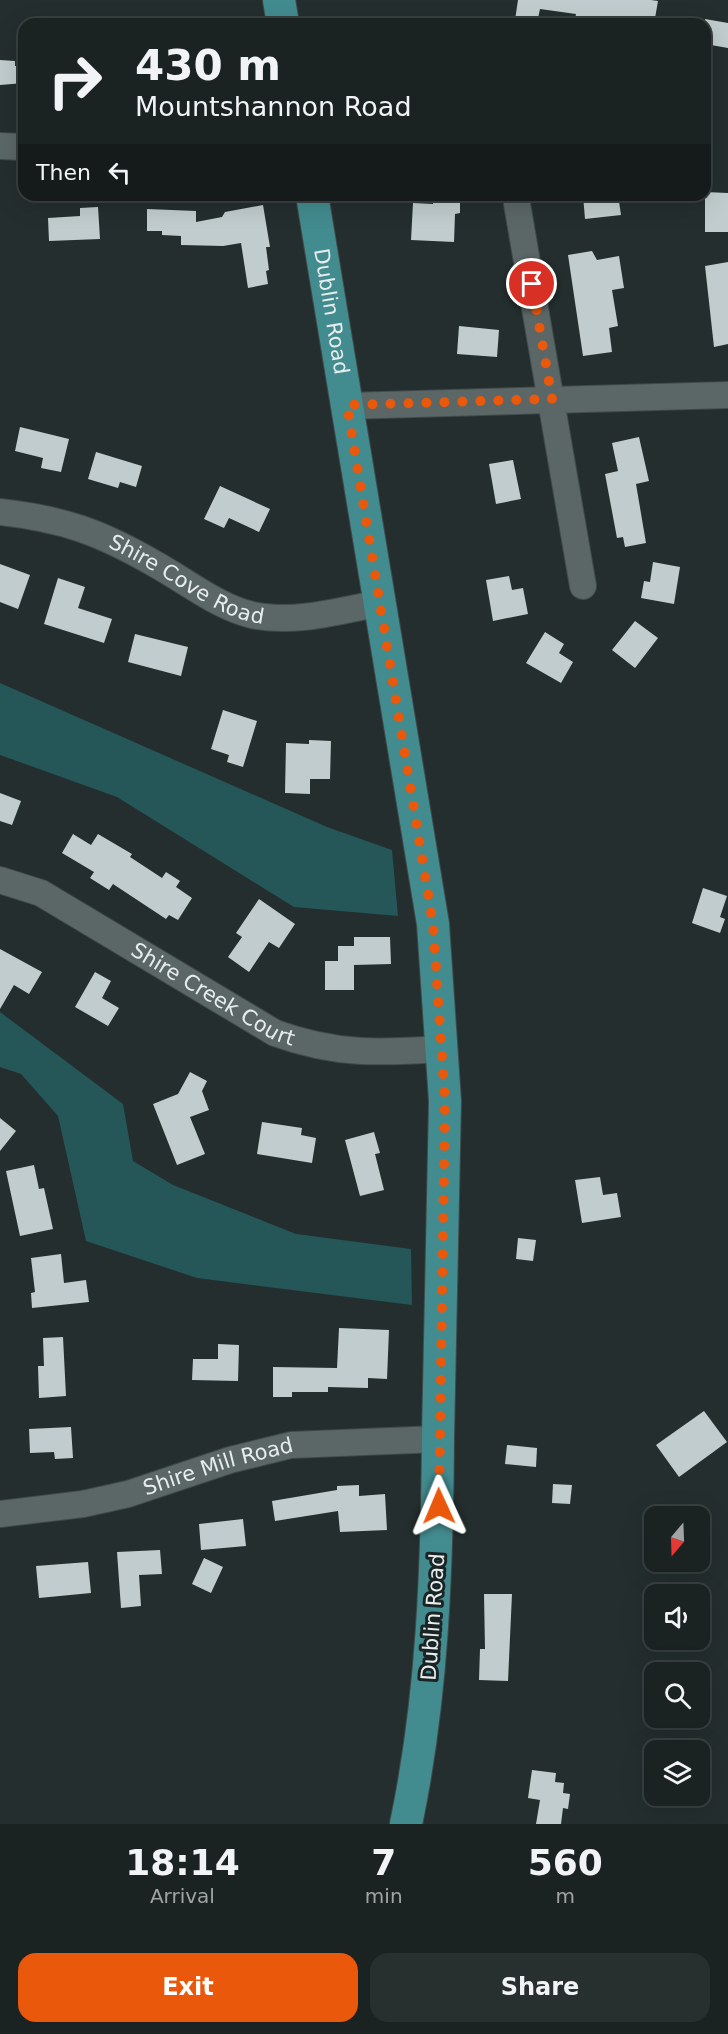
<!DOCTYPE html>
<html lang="en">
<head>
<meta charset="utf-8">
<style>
  body { margin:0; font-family:"DejaVu Sans",sans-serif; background:#282f2f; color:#f1f3f6; height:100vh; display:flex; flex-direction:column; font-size:22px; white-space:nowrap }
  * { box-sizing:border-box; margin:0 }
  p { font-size:20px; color:#a0a4a5 }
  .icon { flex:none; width:33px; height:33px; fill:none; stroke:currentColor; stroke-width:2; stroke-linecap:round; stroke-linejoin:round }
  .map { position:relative; height:1824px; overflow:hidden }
  .details { display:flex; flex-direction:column; background:#1b2222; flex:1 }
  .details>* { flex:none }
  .guide { position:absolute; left:18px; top:18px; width:693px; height:183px; border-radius:18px; box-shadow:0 6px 24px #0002,0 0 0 2px #393f40; background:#1b2222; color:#f1f3f6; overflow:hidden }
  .needle { width:39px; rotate:199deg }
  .controls { position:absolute; left:644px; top:1506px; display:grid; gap:12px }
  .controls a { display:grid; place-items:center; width:66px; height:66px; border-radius:12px; background:#1b2222; box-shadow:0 6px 24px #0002,0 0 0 2px #393f40; font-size:30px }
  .pin { position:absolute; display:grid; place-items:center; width:51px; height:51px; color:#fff; margin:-26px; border:3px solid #fff; border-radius:50%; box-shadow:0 2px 6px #0007 }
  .me { position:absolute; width:66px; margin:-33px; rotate:359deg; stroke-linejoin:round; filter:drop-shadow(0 0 4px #0008) }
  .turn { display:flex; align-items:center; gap:21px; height:126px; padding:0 18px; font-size:27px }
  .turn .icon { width:78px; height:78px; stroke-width:2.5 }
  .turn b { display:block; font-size:42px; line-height:51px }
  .then { display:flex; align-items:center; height:57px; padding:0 18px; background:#0003; gap:12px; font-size:22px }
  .eta { display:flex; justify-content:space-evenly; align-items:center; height:102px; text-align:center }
  .eta b { font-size:36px; font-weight:800; line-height:42px }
  .cta { display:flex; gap:12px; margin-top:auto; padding:12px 18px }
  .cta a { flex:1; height:69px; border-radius:18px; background:#ea580c; color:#fff; font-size:24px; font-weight:800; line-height:69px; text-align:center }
  .cta a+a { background:#282f2f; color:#f1f3f6 }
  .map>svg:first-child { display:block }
</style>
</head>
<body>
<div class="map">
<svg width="728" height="1824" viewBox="0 0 728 1824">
  <rect width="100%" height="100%" fill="#242e2e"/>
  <g fill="#255658">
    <polygon points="0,683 327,827 392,850 398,916 294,907 117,797 0,755"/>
    <polygon points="0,1012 123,1104 133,1161 173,1185 296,1234 411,1249 412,1305 197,1278 86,1241 58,1116 21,1074 0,1067"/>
  </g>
  <g fill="#c0cccd">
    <polygon points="518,0 651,0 658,1 654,24 634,24 601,17 599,24 574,24 576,14 540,9 537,23 515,20"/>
    <polygon points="705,19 728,23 728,48 705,44"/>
    <polygon points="0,60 15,61 15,66 24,66 24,83 0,85"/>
    <polygon points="705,192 728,193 728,232 705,232"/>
    <polygon points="433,195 460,195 460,213 455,214 454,242 411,240 413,203 433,204"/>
    <polygon points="583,195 618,195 621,215 585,219"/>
    <polygon points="263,205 270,247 266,247 269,270 266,271 268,284 248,288 241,243 223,246 181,245 181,236 162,235 162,231 147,231 147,209 196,211 196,222 222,217 225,212"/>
    <polygon points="98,207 100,239 49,241 48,218 80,216 80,208"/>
    <polygon points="592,251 597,260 619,256 624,288 612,290 618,326 609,328 612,352 583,356 568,255"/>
    <polygon points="728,262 728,344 714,347 705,266"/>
    <polygon points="459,326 499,330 497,357 457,354"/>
    <polygon points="20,427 69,439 61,472 41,468 43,458 15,451"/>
    <polygon points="639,437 649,481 636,484 646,543 625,547 623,537 617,538 605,474 618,471 612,443"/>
    <polygon points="96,452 142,466 136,487 120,482 118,488 88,479"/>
    <polygon points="513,460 521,499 496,504 489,464"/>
    <polygon points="220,486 270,509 259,532 229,518 224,528 204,519"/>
    <polygon points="653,562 680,567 674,604 641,598 644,581 650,582"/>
    <polygon points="0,564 30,575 18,609 0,602"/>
    <polygon points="509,576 512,590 523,588 528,614 493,621 486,580"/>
    <polygon points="58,578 85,587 78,608 112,619 104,643 44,624"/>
    <polygon points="635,621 658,638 635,668 612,650"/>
    <polygon points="545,632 564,644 559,653 573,662 561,683 526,663"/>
    <polygon points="135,634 188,647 181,676 128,662"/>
    <polygon points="223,710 257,721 243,767 227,762 229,755 211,749"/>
    <polygon points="309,740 331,741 330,779 310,779 310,794 285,793 286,743 309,744"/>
    <polygon points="0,793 21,801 12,825 0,821"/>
    <polygon points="73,834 91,845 98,834 132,854 130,857 162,878 166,872 180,881 176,887 192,898 178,920 169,915 166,919 113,884 109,890 90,878 94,872 62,853"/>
    <polygon points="703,888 727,896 720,917 725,919 720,933 692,923"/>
    <polygon points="259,899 295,924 279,948 269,942 249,972 228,957 242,937 236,933"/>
    <polygon points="354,937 390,937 391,964 354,965 354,990 325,990 325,961 338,961 338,946 354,946"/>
    <polygon points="0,949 42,972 29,994 14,985 0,1009"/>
    <polygon points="95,972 111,981 102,998 119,1008 108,1026 75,1007"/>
    <polygon points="190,1072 207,1081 202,1091 209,1110 190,1117 205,1154 177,1165 153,1104 178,1094"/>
    <polygon points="0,1118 16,1131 0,1151"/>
    <polygon points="262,1122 302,1128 301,1135 316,1138 312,1163 257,1154"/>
    <polygon points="374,1132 380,1153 375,1154 384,1190 360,1196 345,1140"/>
    <polygon points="34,1165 39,1189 44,1188 53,1229 20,1236 6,1171"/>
    <polygon points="600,1177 603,1195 617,1193 621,1217 582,1223 575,1180"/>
    <polygon points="518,1238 536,1240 533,1261 516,1259"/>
    <polygon points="61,1254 64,1283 86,1280 89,1302 32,1308 31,1293 35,1292 31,1258"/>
    <polygon points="339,1328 389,1330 387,1379 368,1378 368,1388 328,1387 328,1392 292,1392 292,1397 273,1397 273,1367 337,1368"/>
    <polygon points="63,1337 66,1396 39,1398 38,1366 44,1366 43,1338"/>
    <polygon points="218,1344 239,1345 238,1381 192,1380 193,1359 218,1359"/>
    <polygon points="704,1411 727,1442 679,1477 656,1445"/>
    <polygon points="71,1427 73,1458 55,1459 54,1452 30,1453 29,1429"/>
    <polygon points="507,1445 537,1448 536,1467 505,1464"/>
    <polygon points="553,1484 572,1485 570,1504 552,1503"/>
    <polygon points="359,1485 359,1496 385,1494 387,1530 340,1532 338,1511 275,1521 272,1501 337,1490 337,1486"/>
    <polygon points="243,1519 246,1546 201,1550 199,1524"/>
    <polygon points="160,1550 162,1574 139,1575 141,1606 121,1608 117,1552"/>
    <polygon points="204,1558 223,1567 211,1593 192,1584"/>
    <polygon points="88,1562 91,1593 39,1598 36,1566"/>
    <polygon points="484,1594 512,1594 508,1681 479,1680 480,1649 485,1649"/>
    <polygon points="532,1770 556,1773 555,1782 564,1783 563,1793 570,1794 568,1809 563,1808 561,1824 536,1824 540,1800 528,1798"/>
  </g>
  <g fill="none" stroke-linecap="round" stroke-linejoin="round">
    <g stroke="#414a4a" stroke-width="28">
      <g id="minor">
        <polyline points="0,146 24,147"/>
        <polyline points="517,204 583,586"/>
        <polyline points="347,406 728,395"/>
        <path id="s1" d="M0,512C63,519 100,532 155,564C186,581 218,607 252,615C294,624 339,611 380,603"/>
        <path id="s2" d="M0,880L41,893L275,1033C336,1055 379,1053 443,1049"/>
        <path id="s3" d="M0,1514L83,1504L128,1494L230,1460L291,1445L438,1439"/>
      </g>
    </g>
    <g stroke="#414a4a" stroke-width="34">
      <g id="major">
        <polyline points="279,0 283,24"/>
        <path id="s4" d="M312,195L433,924L445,1101C443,1213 440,1325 438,1436C437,1567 433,1695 406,1824"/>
      </g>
    </g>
    <use href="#minor" stroke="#5b6666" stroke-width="26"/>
    <use href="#major" stroke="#428b8f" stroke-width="32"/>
  </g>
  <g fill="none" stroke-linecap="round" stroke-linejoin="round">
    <polyline stroke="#ea580c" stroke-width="10" stroke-dasharray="0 18" points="439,1506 445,1101 433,924 347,405 552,399 532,284"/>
  </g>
  <g text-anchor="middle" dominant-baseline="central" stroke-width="6" stroke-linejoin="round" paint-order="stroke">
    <g font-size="21" fill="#e7eded" stroke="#1b2425">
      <text stroke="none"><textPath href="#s4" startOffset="118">Dublin Road</textPath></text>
      <text stroke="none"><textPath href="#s1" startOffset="201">Shire Cove Road</textPath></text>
      <text stroke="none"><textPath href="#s2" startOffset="243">Shire Creek Court</textPath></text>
      <text stroke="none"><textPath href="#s3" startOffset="224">Shire Mill Road</textPath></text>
      <text transform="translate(433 1617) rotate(-86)">Dublin Road</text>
    </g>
  </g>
</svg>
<div class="controls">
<a><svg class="needle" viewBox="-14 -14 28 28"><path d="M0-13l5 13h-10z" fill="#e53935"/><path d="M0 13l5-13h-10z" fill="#a0a4a5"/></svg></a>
<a><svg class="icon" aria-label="sound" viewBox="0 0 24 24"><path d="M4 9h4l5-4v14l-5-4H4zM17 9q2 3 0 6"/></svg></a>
<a><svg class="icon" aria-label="search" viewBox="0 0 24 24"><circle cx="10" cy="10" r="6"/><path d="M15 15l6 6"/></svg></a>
<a><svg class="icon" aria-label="layers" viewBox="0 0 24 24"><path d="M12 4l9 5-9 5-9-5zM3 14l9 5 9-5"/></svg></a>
</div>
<div class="pin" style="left:532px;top:284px;background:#d93025"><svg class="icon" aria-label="arrive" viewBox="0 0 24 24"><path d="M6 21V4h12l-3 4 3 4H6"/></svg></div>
<svg class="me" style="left:439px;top:1506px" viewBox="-20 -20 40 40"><path d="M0-17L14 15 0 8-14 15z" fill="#ea580c" stroke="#fff" stroke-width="4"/></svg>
<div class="guide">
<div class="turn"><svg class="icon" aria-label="right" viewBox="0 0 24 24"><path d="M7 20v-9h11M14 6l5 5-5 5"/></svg><div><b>430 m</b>Mountshannon Road</div></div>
<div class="then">Then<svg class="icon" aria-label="left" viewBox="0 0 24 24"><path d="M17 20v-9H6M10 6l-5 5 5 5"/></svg></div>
</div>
</div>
<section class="details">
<div class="eta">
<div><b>18:14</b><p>Arrival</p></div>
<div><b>7</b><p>min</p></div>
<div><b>560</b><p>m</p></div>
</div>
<div class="cta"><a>Exit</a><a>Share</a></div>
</section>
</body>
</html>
